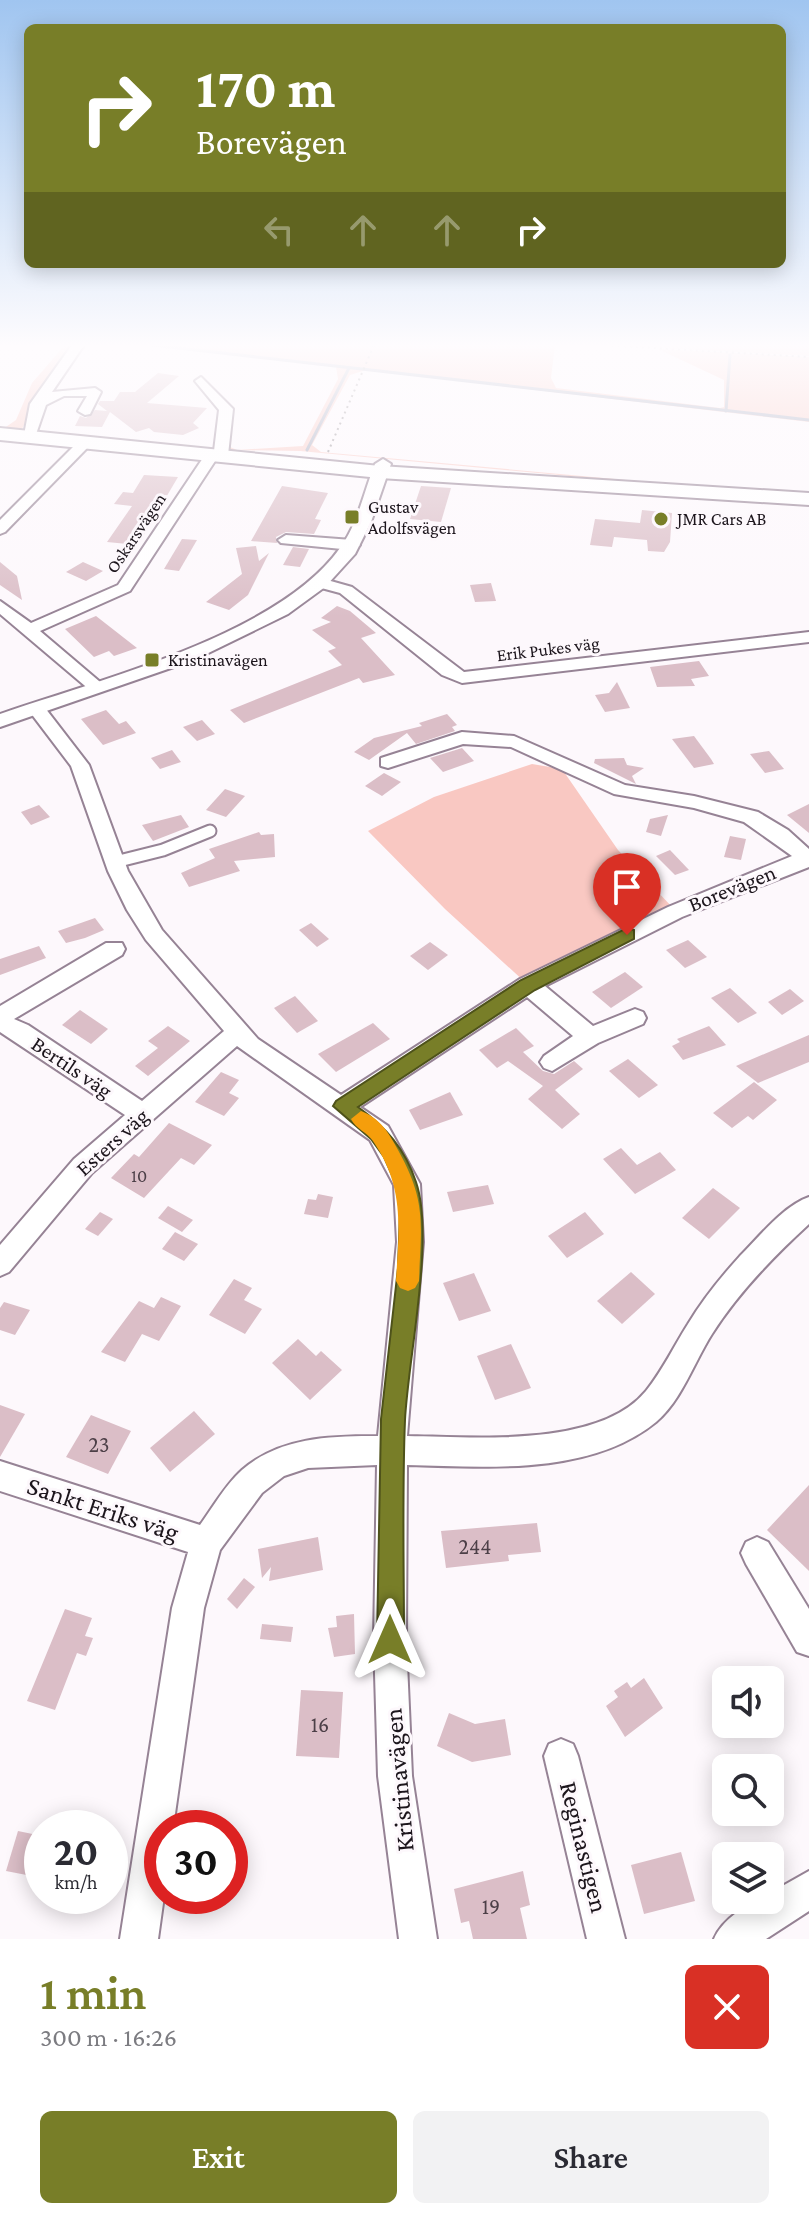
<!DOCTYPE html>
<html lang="en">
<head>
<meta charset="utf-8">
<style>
  body { margin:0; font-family:"Crimson Pro",serif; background:#f2f2f3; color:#2b2b33; height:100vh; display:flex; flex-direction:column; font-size:30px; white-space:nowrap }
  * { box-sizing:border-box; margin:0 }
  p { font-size:26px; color:#7c7c81 }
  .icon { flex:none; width:44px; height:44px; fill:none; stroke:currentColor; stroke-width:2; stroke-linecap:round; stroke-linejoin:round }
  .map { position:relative; height:1939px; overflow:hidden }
  .sheet { display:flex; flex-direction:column; background:#fff; flex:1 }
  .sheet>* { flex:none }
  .top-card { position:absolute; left:24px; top:24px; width:762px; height:244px; border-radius:12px; box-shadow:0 4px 20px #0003; background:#787e28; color:#fff; overflow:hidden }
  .tools { position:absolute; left:712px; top:1666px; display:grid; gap:16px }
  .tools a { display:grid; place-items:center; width:72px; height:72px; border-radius:12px; background:#fff; box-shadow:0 4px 20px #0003; font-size:40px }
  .speed { position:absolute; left:24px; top:1810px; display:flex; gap:16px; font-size:40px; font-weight:700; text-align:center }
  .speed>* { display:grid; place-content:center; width:104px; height:104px; border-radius:50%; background:#fff; box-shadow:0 4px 20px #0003; line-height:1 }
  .speed small { font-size:20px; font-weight:400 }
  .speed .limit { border:12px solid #d22; background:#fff; color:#111 }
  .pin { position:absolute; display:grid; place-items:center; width:68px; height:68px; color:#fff; margin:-82px -34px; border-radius:50% 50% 50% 0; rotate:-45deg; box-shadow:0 0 8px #0007 }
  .pin .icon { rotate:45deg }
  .me { position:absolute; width:88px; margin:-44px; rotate:0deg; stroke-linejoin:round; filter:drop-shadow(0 0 6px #0008) }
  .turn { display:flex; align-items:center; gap:28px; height:168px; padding:0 40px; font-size:36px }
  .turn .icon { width:104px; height:104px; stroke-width:2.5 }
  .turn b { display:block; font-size:56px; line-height:68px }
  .lanes { display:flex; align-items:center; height:76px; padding:0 40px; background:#0003; justify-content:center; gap:40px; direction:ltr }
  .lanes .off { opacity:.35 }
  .round { display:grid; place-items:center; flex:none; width:84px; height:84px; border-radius:12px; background:#f2f2f3 }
  .headline { display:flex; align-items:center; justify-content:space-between; height:136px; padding:0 40px }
  h1 { font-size:48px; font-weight:600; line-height:60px; color:#787e28 }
  .primary-button { display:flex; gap:16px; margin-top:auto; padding:16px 40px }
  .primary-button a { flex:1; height:92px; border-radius:12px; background:#787e28; color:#fff; font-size:32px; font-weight:600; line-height:92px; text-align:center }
  .primary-button a+a { background:#f2f2f3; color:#2b2b33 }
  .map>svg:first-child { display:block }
</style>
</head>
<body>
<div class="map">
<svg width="809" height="1939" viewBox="0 0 809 1939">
  <rect width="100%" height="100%" fill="#fdf8fc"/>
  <g fill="#f9c8c2">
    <polygon points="65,345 75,345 44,384 22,429 0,431 16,420 32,383"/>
    <polygon points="153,345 555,345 551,378 556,388 720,408 724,407 724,380 658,349 809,357 809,422 366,370 350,375 312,445 321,452 724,489 809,492 687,487 300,451 229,450 230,447 237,450 303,446 338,379 336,367"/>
    <polygon points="613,345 809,345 809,356"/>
    <polygon points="532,764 562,769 618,850 673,908 526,983 445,909 368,831 434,797"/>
  </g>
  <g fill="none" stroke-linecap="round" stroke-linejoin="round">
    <g stroke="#9da2b8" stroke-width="3">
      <polyline points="152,345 809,420"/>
      <polyline points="726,411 730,355"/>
      <polyline points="307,450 349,368"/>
    </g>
  </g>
  <g fill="#dbbec7">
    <polygon points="158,373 179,376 147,403 207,408 193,423 199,428 183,435 154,432 149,428 136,432 110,412 102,427 75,426 80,416 86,418 95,410 107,411 98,404 100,401 114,401 120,392 135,392"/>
    <polygon points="144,475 178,477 138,545 107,542 132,506 114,504 123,492 133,493"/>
    <polygon points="282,486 328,493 315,519 321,520 314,534 286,532 276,537 277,543 251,541"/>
    <polygon points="421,486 451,488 441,522 410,519"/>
    <polygon points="642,510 672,513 670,542 664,552 648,551 647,540 614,537 612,547 590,545 595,519 640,523"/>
    <polygon points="182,539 197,540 179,571 164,569"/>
    <polygon points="256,546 259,561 269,553 248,595 229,610 206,602 242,574 236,548"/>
    <polygon points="293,547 309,549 300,567 283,565"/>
    <polygon points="0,562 17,576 22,600 0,585"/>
    <polygon points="83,562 103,571 86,581 66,572"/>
    <polygon points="491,583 496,601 475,602 470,585"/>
    <polygon points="337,606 350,611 376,633 361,638 395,675 363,683 359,678 244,723 230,710 342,665 328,651 336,648 312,630 331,622 321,618"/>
    <polygon points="96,616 137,648 114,656 109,651 94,657 65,629"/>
    <polygon points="699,661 709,676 691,679 695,686 657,687 650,667"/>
    <polygon points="617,682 630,708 605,712 595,695 609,693"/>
    <polygon points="106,710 119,724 126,721 136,733 103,745 81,719"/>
    <polygon points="447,714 457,725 452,727 455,731 416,744 407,733 369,760 354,752 374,738 422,726 419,723"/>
    <polygon points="202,720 215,734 197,741 183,727"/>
    <polygon points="694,736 711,759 714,764 694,768 672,739"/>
    <polygon points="462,748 474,761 443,772 430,758"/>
    <polygon points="172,750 181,762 160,769 151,758"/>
    <polygon points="769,751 784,769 765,773 750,754"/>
    <polygon points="624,758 627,765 644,768 632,776 636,784 594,763 595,759"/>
    <polygon points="384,773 401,782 382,796 365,786"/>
    <polygon points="225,789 245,796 226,817 206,810"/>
    <polygon points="809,804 809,833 787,815"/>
    <polygon points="39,805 50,817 31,825 21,812"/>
    <polygon points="181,815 189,827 153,841 142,825"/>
    <polygon points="668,815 661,836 646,832 650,819"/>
    <polygon points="259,832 261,835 274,834 275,857 234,861 240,871 189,887 181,873 215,858 209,849"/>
    <polygon points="730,836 746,839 741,860 724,857"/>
    <polygon points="670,850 689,870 675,875 656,856"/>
    <polygon points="95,918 104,930 85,938 66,943 58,931"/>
    <polygon points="311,923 329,939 317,947 299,930"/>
    <polygon points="688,940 707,957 685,968 666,950"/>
    <polygon points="430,942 448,955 428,970 410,956"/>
    <polygon points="39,946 46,958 0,975 0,959"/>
    <polygon points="625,972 643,987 611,1008 592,992"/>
    <polygon points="730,988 757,1013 738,1023 711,998"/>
    <polygon points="790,989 804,1001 782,1015 768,1002"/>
    <polygon points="295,996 318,1021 297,1033 274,1008"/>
    <polygon points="80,1010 108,1029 91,1044 62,1025"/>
    <polygon points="373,1023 390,1039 336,1072 318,1054"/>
    <polygon points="168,1026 190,1041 148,1076 135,1066 158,1048 148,1041"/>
    <polygon points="709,1026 726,1045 683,1060 672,1046 680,1042 677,1039"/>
    <polygon points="516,1028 534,1046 523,1052 543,1071 554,1074 574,1061 583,1069 555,1090 580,1114 562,1129 528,1099 543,1086 508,1061 497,1068 479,1050"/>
    <polygon points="809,1035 809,1062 758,1083 736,1066"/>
    <polygon points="628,1059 658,1085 639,1098 609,1071"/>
    <polygon points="221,1072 239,1080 229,1093 239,1098 224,1116 195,1102"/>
    <polygon points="754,1082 777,1100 753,1120 748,1116 732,1128 713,1113"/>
    <polygon points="450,1092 463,1115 420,1130 409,1110"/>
    <polygon points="169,1123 212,1145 194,1165 181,1158 144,1198 111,1178 134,1154 139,1157"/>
    <polygon points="621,1148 637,1165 660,1152 676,1170 635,1194 603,1159"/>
    <polygon points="488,1185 494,1204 453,1212 447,1192"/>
    <polygon points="713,1188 740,1208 709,1239 682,1218"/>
    <polygon points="318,1194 333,1197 328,1218 304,1214 308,1199 316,1200"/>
    <polygon points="168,1206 193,1220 182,1232 158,1218"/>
    <polygon points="100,1212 113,1219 98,1236 85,1229"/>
    <polygon points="585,1212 604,1234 567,1258 548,1236"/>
    <polygon points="175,1232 198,1244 184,1261 162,1249"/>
    <polygon points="631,1272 655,1294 622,1324 597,1301"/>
    <polygon points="474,1273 491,1311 459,1321 443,1283"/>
    <polygon points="234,1279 252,1288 244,1300 262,1309 245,1334 209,1315"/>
    <polygon points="161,1297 181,1306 159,1341 142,1334 125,1362 101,1352 139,1301 154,1308"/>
    <polygon points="4,1302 30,1310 15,1335 0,1330 0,1308"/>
    <polygon points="298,1339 316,1356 321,1351 342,1370 310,1400 272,1363"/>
    <polygon points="511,1344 531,1388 495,1400 477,1356"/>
    <polygon points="0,1405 25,1414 0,1457"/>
    <polygon points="194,1411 215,1434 170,1472 150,1448"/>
    <polygon points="91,1415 131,1431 108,1474 66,1457"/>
    <polygon points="809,1485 809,1571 767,1530"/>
    <polygon points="537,1523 541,1552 508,1555 509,1561 446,1568 441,1531"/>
    <polygon points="318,1537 323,1570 269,1581 271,1567 262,1578 258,1549"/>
    <polygon points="244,1578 255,1587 237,1609 227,1599"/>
    <polygon points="65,1609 92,1618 85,1636 93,1638 86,1656 77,1653 55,1710 27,1701"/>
    <polygon points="354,1614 355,1654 334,1657 328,1628 337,1627 336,1616"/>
    <polygon points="262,1624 293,1627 291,1642 260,1639"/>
    <polygon points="644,1678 663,1708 625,1737 606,1706 618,1697 614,1691 627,1682 631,1688"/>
    <polygon points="301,1690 343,1692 339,1758 296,1756"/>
    <polygon points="449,1713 475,1724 505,1719 511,1755 472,1762 437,1746"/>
    <polygon points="18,1831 42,1836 42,1878 6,1871"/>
    <polygon points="681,1852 695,1901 644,1914 631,1865"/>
    <polygon points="523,1871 530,1905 520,1908 527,1939 473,1939 469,1921 461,1923 454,1889"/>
  </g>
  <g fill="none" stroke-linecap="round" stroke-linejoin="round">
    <g stroke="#968395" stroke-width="15">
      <polyline id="service" points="115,862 163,850 210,831"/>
    </g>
    <g stroke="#968395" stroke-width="4">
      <g id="minor">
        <polygon points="72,345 84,345 52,392 95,388 101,392 90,414 85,415 78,411 87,396 64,396 46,405 35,437 23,440 30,404"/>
        <polygon points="201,377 233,409 228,455 217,458 130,591 40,631 106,687 103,691 91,691 0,614 0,601 31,623 118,585 207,452 214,451 219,410 195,381"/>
        <polygon points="79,441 91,444 5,532 0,534 0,520"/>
        <polygon points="286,535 352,540 360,545 352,550 281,543 278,540"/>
        <polygon points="320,578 352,587 464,672 809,632 809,642 462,683 442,675 340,593 314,586 312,583"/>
        <path d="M36,703L42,704L89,765L128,871L162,930L258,1039L341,1095L520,979L668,907L792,856L744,822L694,808L614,794L511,747L463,744L388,768L381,766V758L462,732L514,736L625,785L694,796L758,812L788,830L809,849V867L682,917L545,986L593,1026L635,1009L643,1012L646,1018L643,1024L598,1043L552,1071L544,1068L540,1062L544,1056L573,1036L527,997L360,1107L388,1126L420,1184L423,1242L407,1436C475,1437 599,1448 646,1391C663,1370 674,1346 688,1324C703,1299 721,1277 740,1256C759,1237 783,1206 809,1197V1224C773,1257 738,1293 712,1334C694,1362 682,1400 656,1422C590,1476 487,1467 407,1465L406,1640L412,1776L437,1939H399L378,1776L374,1640L377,1465L308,1468L284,1476L262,1493L220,1550L204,1608L173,1828H162L164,1896L158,1939H120L172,1608L188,1552L0,1491V1461L200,1525C213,1507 226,1484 242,1470C280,1437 330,1436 378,1436L397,1242L394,1185L370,1140L237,1046L92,1173L9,1272L0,1276V1245L74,1159L125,1115L0,1032V1006L106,943H122L125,949L122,955L14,1019L28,1025L142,1101L224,1031L146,940L127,910L108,871L71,766L27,708Z"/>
        <polygon points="757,1537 768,1542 809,1609 809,1656 797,1652 746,1564 741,1553 746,1542"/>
        <polygon points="561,1739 573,1744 578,1756 625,1939 587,1939 544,1756 549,1744"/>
        <path d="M809,1871V1911L766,1939H714C722,1920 749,1900 770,1900V1893Z"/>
      </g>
    </g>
    <g stroke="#968395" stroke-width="4">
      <path id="tertiary" d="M383,459L391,464L371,522L355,554L325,587L288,614L194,660L0,727V714C98,680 279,635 340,548C358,524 364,491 375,464Z"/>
    </g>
    <g stroke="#968395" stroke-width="4">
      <polygon id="secondary" points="0,428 380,466 809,493 809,505 380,478 0,440"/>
    </g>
    <g stroke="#908a8f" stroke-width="2" stroke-dasharray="2 4" stroke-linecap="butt">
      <polyline points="600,345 809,357"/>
      <polyline points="328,452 374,345"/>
    </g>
    <use href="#service" stroke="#fff" stroke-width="11"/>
    <use href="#minor" fill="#fff" fill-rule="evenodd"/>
    <use href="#tertiary" fill="#fff" fill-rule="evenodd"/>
    <use href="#secondary" fill="#fff" fill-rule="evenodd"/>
  </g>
  <linearGradient id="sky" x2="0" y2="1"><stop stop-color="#a0c5f0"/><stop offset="0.56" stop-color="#fefcfe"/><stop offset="1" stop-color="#fefcfe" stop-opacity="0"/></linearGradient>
  <rect width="809" height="617" fill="url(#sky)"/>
  <path fill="#787e28" stroke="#4e521a" stroke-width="2" d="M627,928L634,930V939L535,990L358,1107C386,1127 405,1149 416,1182C435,1238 408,1358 405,1420C402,1493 404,1567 404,1640L400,1650L390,1654L381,1650L377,1640L381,1419L398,1268L400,1213L396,1184L384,1157L371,1139L333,1106L336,1101L521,980Z"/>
  <path fill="#f59e0b" d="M361,1111C380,1118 389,1133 398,1150C427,1202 421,1224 419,1281L415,1288L408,1291L400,1288L396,1281C399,1227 405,1188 373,1141C367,1132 356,1129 351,1119Z"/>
  <g fill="#787e28" stroke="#fdf8fc" stroke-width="3">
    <rect x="344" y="509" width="16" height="16" rx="4"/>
    <circle cx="661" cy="519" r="8"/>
    <rect x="144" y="652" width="16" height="16" rx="4"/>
  </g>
  <g text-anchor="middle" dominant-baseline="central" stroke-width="6" stroke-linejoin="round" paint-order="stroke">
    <g font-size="18" fill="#1c151c" stroke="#fdf8fc" text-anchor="start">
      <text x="368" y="507">Gustav<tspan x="368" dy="21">Adolfsvägen</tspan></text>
      <text x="677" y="519">JMR Cars AB</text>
      <text x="168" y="660">Kristinavägen</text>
    </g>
    <g font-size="18" fill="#1c151c" stroke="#fdf8fc">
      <text transform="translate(136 533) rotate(-56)">Oskarsvägen</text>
      <text transform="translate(548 649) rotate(-7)">Erik Pukes väg</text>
    </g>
    <g font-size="18" fill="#4c3f47">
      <text x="139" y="1176">10</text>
    </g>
    <g font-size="22" fill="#1c151c" stroke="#fdf8fc">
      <text transform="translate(732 888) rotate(-22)">Borevägen</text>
      <text transform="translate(72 1067) rotate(34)">Bertils väg</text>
      <text transform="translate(112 1142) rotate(-42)">Esters väg</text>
    </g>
    <g font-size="22" fill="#4c3f47">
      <text x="99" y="1444">23</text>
      <text x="475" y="1546">244</text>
      <text x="320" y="1724">16</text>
      <text x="491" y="1906">19</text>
    </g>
    <g font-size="26" fill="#1c151c" stroke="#fdf8fc">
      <text transform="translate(103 1509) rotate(18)">Sankt Eriks väg</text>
      <text transform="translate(399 1780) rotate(-95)">Kristinavägen</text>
      <text transform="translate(584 1847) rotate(76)">Reginastigen</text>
    </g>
  </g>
</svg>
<div class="tools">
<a><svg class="icon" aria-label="sound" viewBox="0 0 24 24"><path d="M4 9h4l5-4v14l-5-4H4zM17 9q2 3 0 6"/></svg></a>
<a><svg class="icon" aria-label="search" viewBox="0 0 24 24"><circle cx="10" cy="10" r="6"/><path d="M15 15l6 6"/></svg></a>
<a><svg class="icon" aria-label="layers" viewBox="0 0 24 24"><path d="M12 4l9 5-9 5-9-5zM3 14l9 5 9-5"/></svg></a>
</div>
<div class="speed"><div>20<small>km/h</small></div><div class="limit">30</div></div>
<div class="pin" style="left:627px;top:935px;background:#d93025"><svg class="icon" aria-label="arrive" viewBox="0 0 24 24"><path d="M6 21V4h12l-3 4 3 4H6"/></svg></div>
<svg class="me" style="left:390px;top:1640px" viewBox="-20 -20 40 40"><path d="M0-17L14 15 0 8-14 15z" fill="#787e28" stroke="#fff" stroke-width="4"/></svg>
<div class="top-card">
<div class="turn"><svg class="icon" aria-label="right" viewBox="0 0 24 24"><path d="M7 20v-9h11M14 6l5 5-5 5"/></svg><div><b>170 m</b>Borevägen</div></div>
<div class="lanes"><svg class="icon off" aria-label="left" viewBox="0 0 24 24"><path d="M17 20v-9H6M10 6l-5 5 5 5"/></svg><svg class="icon off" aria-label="ahead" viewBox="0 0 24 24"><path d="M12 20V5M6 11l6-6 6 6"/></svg><svg class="icon off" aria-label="ahead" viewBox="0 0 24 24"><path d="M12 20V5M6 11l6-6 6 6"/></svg><svg class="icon" aria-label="right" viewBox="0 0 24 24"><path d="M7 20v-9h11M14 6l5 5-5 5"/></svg></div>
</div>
</div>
<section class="sheet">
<div class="headline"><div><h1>1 min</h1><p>300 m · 16:26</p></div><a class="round" style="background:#d93025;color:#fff"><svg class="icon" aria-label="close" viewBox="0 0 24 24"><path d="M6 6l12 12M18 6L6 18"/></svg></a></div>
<div class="primary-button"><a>Exit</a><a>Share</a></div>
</section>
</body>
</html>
